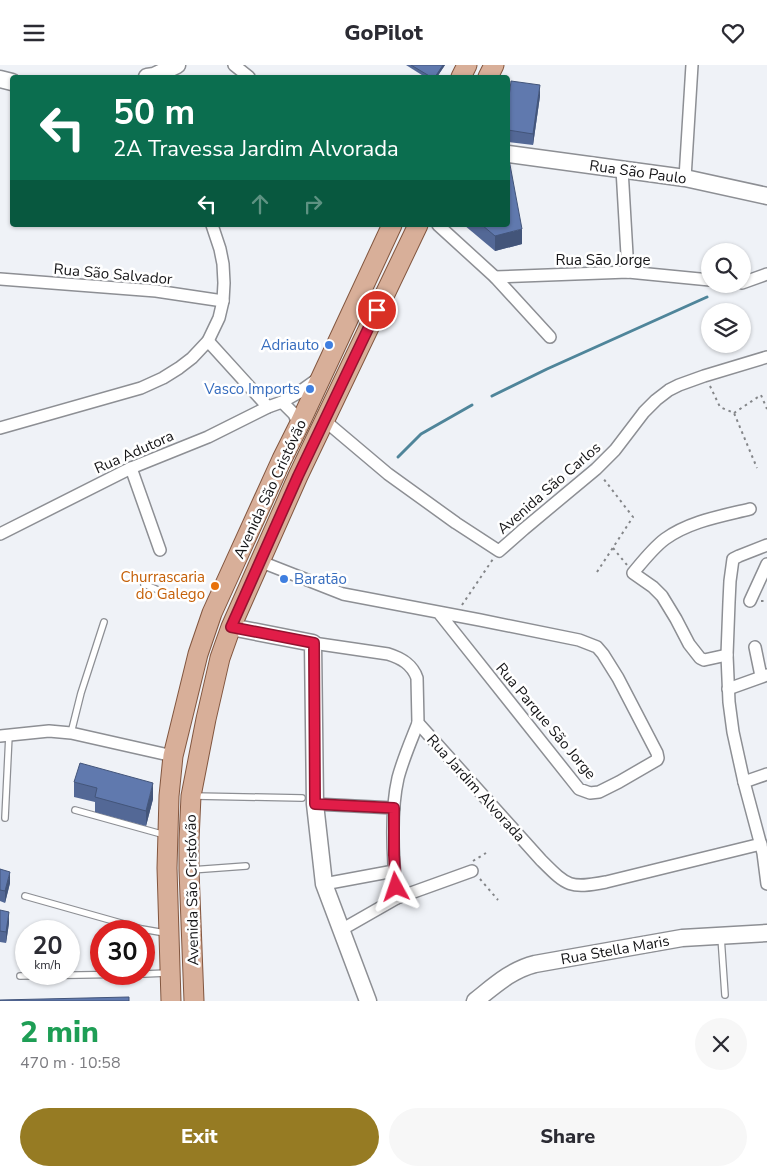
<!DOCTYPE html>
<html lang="en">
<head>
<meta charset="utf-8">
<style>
  body { margin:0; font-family:"Nunito Sans",sans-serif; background:#f7f7f7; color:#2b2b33; height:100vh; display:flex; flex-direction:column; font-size:19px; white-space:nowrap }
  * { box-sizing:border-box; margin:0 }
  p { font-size:16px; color:#7c7c81 }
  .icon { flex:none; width:28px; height:28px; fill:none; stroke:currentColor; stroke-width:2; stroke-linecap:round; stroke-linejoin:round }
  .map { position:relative; height:936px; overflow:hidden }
  .sheet { display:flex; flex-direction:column; background:#fff; flex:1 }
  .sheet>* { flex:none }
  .banner { position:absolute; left:10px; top:10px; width:500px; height:152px; border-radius:5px; box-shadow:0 1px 4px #0004; background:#0b6e4f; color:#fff; overflow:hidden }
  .buttons { position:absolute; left:701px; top:178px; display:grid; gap:10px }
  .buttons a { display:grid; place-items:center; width:50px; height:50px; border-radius:50%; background:#fff; box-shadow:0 1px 4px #0004; font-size:25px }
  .speed { position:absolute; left:15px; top:855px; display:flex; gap:10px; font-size:25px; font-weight:700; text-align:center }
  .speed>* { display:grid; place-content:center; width:65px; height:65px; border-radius:50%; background:#fff; box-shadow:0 1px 4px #0004; line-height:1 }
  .speed small { font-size:12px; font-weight:400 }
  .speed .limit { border:8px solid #d22; background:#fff; color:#111 }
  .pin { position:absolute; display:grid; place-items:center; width:42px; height:42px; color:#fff; margin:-21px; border:2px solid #fff; border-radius:50%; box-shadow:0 1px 5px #0007 }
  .me { position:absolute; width:55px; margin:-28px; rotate:355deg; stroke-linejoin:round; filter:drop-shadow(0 0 4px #0008) }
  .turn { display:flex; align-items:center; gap:18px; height:105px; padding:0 20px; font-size:22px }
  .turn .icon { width:65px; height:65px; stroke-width:2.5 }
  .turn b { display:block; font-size:35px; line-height:42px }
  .lanes { display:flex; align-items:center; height:48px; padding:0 20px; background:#0003; justify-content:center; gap:25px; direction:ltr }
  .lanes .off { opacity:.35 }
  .round { display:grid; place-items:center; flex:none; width:52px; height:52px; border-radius:26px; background:#f7f7f7 }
  .headline { display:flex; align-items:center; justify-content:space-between; height:85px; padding:0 20px }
  h1 { font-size:30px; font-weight:800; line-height:38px; color:#1e9e55 }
  .cta { display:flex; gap:10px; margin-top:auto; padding:10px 20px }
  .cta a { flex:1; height:58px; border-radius:30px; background:#967b23; color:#fff; font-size:20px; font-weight:800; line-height:58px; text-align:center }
  .cta a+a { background:#f7f7f7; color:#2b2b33 }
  header { display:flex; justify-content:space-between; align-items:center; height:65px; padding:0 20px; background:#fff; font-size:22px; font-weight:800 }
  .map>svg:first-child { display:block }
</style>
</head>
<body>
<header><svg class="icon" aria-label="menu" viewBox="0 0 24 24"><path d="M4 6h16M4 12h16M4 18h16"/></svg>GoPilot<svg class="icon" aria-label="heart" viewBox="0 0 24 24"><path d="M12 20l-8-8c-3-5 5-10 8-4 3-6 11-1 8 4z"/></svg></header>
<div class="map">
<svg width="767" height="936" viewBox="0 0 767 936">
  <rect width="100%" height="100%" fill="#eff2f7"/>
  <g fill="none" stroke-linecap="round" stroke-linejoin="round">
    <g stroke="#4f859a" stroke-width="3">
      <polyline points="492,331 547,304 707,232"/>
      <polyline points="398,392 421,369 472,340"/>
    </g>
    <g stroke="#8d8f94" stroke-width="8">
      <g id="lane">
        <polyline points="144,519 172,531"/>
        <polyline points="71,668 81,628 104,557"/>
        <polyline points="194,731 302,733"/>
        <polyline points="75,745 165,770"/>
        <polyline points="5,753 9,670"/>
        <polyline points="191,805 246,801"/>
        <polyline points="25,831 142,864 165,868"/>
        <polyline points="721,872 725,930"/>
        <polyline points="144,909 167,908"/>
        <polyline points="20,911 140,909"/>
      </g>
    </g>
    <g stroke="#8d8f94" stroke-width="14">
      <g id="street">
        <polyline points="234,0 249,12"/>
        <polyline points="622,104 628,207"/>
        <polyline points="685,113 692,0"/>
        <polyline points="438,160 495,212 550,272"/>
        <polyline points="495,212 628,207 710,215"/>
        <polyline points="0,214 156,226 223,236"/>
        <polyline points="742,218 767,209"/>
        <polyline points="208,276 268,342"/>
        <polyline points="282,337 294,349 299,360"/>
        <polyline points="324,355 388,409 456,458 499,486 524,464 596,404 615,385 644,347 656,335 669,325 679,320 704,311 767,292"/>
        <polyline points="0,363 141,323 163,313 179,303 192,293 208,276 219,253 223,236 224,218 223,199 220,184 212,160"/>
        <polyline points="131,403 160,485"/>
        <polyline points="0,469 131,403 208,372 268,342 282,337 298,328 319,313"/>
        <polyline points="767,480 739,491 733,494 730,516 729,537 727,590 729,637 733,667 744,717 763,788 767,819"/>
        <polyline points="259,496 343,529 480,555 579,575 597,582 603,589 618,613 657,688 658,693 657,695 619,717 599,727 590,728 579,724 439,548"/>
        <polyline points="750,536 767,499"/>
        <path d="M313,578L388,589C401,593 412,599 417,613L418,658L541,795C567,821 569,824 606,817L761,779"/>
        <polyline points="755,582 761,611"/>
        <path d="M727,590L704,595L700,593L689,579L676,554L662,531L653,522L633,508C643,496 653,483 665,474C690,456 722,451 750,444"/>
        <polyline points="728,624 767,610"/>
        <polyline points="0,671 49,666 71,668 173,691"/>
        <polyline points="744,717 767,709"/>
        <polyline points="315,739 394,743"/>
        <polyline points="324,819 394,806"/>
        <path d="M397,833C393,797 390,748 398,713C403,694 411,676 418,658"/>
        <polyline points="341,865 397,833 472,806"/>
      </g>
    </g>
    <g stroke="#8d8f94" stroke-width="19">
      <g id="secondary">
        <polyline points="147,12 154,11 177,0"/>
        <polyline points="0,14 12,17"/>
        <polyline points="508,89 685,113 767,131"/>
        <polyline points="231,562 313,578 315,739 324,819 368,936"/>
        <path d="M475,936C494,921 511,905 535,899L682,873L767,868"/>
      </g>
    </g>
    <g stroke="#82563f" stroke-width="21">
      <g id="primary">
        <polyline points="461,12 467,0"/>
        <polyline points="488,12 494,0"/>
        <polyline points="171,936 167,803 169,731 173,691 198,589 212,548 282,394 299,360 392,160"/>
        <polyline points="194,936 189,805 189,775 191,731 206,654 220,593 231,562 298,411 418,160"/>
      </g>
    </g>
    <g stroke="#848689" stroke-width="2" stroke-dasharray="2.5 4" stroke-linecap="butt">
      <polyline points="710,321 720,342 734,348 757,403"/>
      <polyline points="734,348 761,330 767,344"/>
      <polyline points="613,483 627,500"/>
      <polyline points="597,507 633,452 603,413"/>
      <polyline points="761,536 767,536"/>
      <polyline points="462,540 493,494"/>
      <polyline points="473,796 486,788"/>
      <polyline points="480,814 498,835"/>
    </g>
    <use href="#lane" stroke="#fff" stroke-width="5.5"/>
    <use href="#street" stroke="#fff" stroke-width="11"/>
    <use href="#secondary" stroke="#fff" stroke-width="16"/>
    <use href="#primary" stroke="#d8af99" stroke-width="19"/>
  </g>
  <g fill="#536896">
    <polygon points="406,0 445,0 437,12 425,12"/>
    <polygon points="540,31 533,80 508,77 508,40"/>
    <polygon points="464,160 508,160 522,179 495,186"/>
    <polygon points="74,717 153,734 146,761 95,747 95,737 74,732"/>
    <polygon points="0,804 10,818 5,838 0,836"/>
    <polygon points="0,845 9,858 6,878 0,877"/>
  </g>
  <g fill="#43557a">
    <polygon points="443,0 445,0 437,12 435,12"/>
    <polygon points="540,20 540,31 533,80 533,69"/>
    <polygon points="522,164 522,179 495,186 495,171"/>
    <polygon points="153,718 153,734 146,761 146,746"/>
    <polygon points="10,807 10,818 5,838 5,826"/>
    <polygon points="9,847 9,858 6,878 6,867"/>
  </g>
  <g fill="#6079ae" stroke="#43557a">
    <polygon points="411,0 443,0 435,12 431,12"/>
    <polygon points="511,16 540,20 533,69 508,65 508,40"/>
    <polygon points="508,89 522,164 495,171 482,160 508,160"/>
    <polygon points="80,698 153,718 146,746 95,732 97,723 74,717"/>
    <polygon points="0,804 10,807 5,826 0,825"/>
    <polygon points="0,845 9,847 6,867 0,866"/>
    <polygon points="129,932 129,936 0,936 0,935"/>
  </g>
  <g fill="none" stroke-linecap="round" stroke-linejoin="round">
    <g stroke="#92132f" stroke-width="12">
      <polyline id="route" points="377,245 298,411 231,562 314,578 315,739 394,743 394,790 396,822"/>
    </g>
    <use href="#route" stroke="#e11d48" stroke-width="9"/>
  </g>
  <g fill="#3f7fe0" stroke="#fff" stroke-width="2">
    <circle cx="329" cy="280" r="5"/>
    <circle cx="310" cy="324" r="5"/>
    <circle cx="284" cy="514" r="5"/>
  </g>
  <circle fill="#e8710a" stroke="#fff" stroke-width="2" cx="215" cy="521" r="5"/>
  <g text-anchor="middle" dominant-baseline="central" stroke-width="5" stroke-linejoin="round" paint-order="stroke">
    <g font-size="15" fill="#141416" stroke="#fff">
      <text transform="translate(638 107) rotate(8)">Rua São Paulo</text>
      <text x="603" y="195">Rua São Jorge</text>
      <text transform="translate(113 209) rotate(5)">Rua São Salvador</text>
      <text transform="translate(134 387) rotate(-24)">Rua Adutora</text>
      <text transform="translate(549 423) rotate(-41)">Avenida São Carlos</text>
      <text transform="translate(270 424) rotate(-65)">Avenida São Cristóvão</text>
      <text transform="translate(546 656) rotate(50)">Rua Parque São Jorge</text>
      <text transform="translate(476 723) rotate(48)">Rua Jardim Alvorada</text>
      <text transform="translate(192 825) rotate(-91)">Avenida São Cristóvão</text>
      <text transform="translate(615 885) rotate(-10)">Rua Stella Maris</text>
    </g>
    <g font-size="15" fill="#366cbe" stroke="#fff" text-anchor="end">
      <text x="319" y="280">Adriauto</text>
      <text x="300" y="324">Vasco Imports</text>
      <text x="294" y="514" text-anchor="start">Baratão</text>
    </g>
    <g font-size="15" fill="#c56008" stroke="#fff" text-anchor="end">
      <text x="205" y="512">Churrascaria<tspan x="205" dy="17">do Galego</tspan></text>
    </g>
  </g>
</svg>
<div class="buttons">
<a><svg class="icon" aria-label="search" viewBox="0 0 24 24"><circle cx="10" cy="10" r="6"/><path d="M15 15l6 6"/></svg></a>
<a><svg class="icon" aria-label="layers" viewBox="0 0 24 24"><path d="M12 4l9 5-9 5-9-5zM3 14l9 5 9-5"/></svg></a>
</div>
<div class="speed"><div>20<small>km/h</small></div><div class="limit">30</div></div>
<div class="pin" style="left:377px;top:245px;background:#d93025"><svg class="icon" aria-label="arrive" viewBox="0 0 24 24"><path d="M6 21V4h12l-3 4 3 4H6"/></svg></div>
<svg class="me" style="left:396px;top:822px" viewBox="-20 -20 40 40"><path d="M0-17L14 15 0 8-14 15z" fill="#e11d48" stroke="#fff" stroke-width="4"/></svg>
<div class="banner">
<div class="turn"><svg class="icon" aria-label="left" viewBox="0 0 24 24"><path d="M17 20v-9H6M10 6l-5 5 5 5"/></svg><div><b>50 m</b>2A Travessa Jardim Alvorada</div></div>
<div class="lanes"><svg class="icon" aria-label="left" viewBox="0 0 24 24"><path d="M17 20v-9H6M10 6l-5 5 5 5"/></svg><svg class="icon off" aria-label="ahead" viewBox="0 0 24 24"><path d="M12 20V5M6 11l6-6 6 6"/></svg><svg class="icon off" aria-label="right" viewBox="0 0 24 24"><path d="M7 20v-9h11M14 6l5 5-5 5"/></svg></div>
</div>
</div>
<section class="sheet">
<div class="headline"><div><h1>2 min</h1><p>470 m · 10:58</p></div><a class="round"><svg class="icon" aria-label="close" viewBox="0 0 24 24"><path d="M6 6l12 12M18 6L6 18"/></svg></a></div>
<div class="cta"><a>Exit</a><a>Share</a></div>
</section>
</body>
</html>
